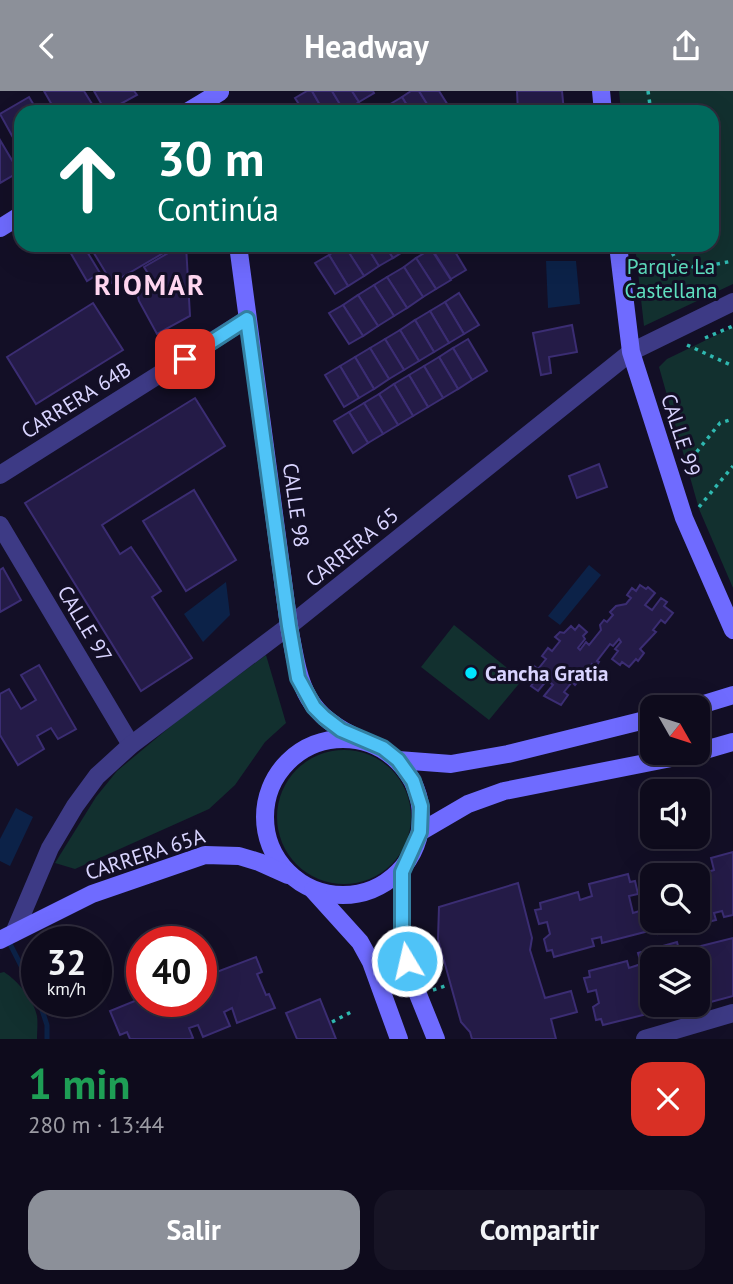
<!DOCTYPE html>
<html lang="es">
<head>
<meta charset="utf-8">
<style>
  body { margin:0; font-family:"PT Sans",sans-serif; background:#171425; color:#f1f3f6; height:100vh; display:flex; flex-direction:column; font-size:26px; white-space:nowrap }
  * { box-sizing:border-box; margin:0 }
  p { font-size:23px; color:#9b9ba3 }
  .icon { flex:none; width:38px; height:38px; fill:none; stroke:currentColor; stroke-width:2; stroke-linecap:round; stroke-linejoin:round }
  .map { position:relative; height:948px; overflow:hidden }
  .details { display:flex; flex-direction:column; background:#0e0b1c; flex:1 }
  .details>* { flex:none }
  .banner { position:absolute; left:14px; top:14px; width:705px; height:147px; border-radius:21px; box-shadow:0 7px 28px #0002,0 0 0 2px #2e2b3b; background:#00695c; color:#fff; overflow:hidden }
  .needle { width:46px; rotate:129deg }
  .tools { position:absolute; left:640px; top:604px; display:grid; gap:14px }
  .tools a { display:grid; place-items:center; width:70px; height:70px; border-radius:14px; background:#0e0b1c; box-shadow:0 7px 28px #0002,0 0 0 2px #2e2b3b; font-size:35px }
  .speed { position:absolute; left:21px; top:835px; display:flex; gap:14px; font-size:35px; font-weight:700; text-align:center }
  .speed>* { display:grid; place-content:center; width:91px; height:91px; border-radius:50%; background:#0e0b1c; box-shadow:0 7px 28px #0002,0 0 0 2px #2e2b3b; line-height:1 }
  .speed small { font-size:18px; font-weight:400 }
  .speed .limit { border:10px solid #d22; background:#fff; color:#111 }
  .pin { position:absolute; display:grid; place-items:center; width:60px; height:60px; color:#fff; margin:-30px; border-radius:14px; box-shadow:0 4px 10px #0006 }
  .me { position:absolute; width:77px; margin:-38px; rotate:351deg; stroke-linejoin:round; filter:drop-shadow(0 0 5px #0008) }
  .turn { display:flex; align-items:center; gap:24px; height:147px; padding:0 28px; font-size:32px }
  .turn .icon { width:91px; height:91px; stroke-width:2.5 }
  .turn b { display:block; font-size:49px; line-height:60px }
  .round { display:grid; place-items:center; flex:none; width:74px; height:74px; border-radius:21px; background:#171425 }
  .head { display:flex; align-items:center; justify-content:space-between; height:119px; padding:0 28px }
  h1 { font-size:42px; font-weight:800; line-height:52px; color:#1e9e55 }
  .primary-button { display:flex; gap:14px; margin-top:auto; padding:14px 28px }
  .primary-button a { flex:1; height:80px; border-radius:21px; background:#8c9099; color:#fff; font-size:28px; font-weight:800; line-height:80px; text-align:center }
  .primary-button a+a { background:#171425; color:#f1f3f6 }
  header { display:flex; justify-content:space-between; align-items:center; height:91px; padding:0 28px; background:#8c9099; color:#fff; font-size:32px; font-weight:800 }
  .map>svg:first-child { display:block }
</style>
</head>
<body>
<header><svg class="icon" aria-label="back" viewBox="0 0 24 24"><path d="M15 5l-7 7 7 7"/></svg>Headway<svg class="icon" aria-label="share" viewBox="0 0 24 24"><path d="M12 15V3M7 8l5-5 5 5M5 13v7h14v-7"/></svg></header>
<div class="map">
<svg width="733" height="948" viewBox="0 0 733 948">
  <rect width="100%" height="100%" fill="#130f26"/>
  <g fill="#12302f">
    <polygon points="619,0 733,0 733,193 644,235 635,154 712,154 712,21 621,21"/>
    <polygon points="733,236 733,497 699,418 659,276 667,268"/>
    <polygon points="454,534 522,589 489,629 421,576"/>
    <polygon points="266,564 286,632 265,651 235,694 209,718 75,778 55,772 96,706 117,680 183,625"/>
    <circle cx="344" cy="726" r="67"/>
    <path d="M4,881C17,889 34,909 37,925C38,932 37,941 37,948H0V882Z"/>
  </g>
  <g fill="#0c2248">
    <polygon points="546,170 576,170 580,213 548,217"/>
    <polygon points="589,474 601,484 560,534 548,525"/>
    <polygon points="226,491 230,524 203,551 184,523"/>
    <polygon points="16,717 33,726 10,775 0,770 0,748"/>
  </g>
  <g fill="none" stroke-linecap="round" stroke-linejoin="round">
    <g stroke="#0c2248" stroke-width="5">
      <polyline points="8,849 37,906"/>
      <polyline points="39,910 47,934 47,948"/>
    </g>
  </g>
  <g fill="#241b47" stroke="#3b2d73" stroke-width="2">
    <polygon points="44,0 84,0 97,21 56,21"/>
    <polygon points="94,0 134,0 137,4 106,21"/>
    <polygon points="307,0 312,0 324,21 304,21 295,7"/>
    <polygon points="312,0 332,0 344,20 324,21"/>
    <polygon points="332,0 352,0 359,11 344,20"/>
    <polygon points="352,0 373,0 374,2 359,11"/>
    <polygon points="411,0 419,0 432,21 411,21 402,6"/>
    <polygon points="419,0 439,0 451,19 432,21"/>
    <polygon points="517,0 562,0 564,21 518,21"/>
    <polygon points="29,6 38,21 21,21 21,61 0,23"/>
    <polygon points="402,6 411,21 391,21 387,15"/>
    <polygon points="0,49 19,81 0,92"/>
    <polygon points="66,154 83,154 100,182 87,190"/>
    <polygon points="89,154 170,154 172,157 112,192"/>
    <polygon points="182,154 186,154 190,225 157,243 139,210 137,202 154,192 144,176"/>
    <polygon points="344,154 366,154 379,175 364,185"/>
    <polygon points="344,154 364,185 348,195 329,164"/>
    <polygon points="366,154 385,154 393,167 379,175"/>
    <polygon points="385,154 407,154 409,157 393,167"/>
    <polygon points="438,154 451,154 466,179 451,188 432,158"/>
    <polygon points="545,154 574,154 575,159 546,162"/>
    <polygon points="431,158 451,189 436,198 416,167"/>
    <polygon points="329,164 348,195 335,203 315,172"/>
    <polygon points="416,167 436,198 423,206 404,176"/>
    <polygon points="404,176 423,206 407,217 387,186"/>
    <polygon points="387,186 407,217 394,225 374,194"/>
    <polygon points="374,194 394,225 378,235 358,204"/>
    <polygon points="459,202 479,234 464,243 445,211"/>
    <polygon points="358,204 378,235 363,245 343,214"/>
    <polygon points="445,211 464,243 449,252 430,220"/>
    <polygon points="93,212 123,259 36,313 7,266"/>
    <polygon points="343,214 363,245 349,253 329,222"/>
    <polygon points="430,220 449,252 434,261 415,229"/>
    <polygon points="415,229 434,261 419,270 400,239"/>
    <polygon points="572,234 577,261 549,266 551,282 541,284 533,242"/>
    <polygon points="400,239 419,270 404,279 385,248"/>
    <polygon points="385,248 404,279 389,288 370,257"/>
    <polygon points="468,248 487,280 472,289 453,257"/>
    <polygon points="370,257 389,288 374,298 355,266"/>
    <polygon points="453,257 472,289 458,298 439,266"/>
    <polygon points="355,266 374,298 359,307 340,275"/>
    <polygon points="439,266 458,298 443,307 424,275"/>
    <polygon points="340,275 359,307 344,316 325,284"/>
    <polygon points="424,275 443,307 428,316 409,284"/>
    <polygon points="409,284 428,316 413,325 394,293"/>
    <polygon points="394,293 413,325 398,334 379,303"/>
    <polygon points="379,303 398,334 383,343 364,312"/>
    <polygon points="195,307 225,355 102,434 120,463 131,456 161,500 152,506 192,567 141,600 25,412"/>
    <polygon points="364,312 383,343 368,352 349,321"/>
    <polygon points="349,321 368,352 353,362 334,330"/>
    <polygon points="599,373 607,396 577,407 569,385"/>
    <polygon points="194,399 236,469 186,500 143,430"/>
    <polygon points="3,477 21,509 0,521 0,479"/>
    <polygon points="640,494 646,498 648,496 655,502 645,514 652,519 661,507 667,511 664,515 673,522 665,532 661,529 653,539 656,541 640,558 644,562 638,570 636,568 629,576 622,571 620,574 612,568 618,560 615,558 621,551 619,548 613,555 610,553 597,570 599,571 596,576 592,573 575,594 572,591 564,601 568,604 561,614 544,605 553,594 547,589 538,600 531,595 534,591 529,587 534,581 531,579 534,575 538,578 546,568 542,565 548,557 552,560 560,550 555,546 560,541 564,542 571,535 575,539 579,534 587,541 583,545 585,548 578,557 580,559 586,551 589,554 601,539 600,534 604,529 607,531 613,524 610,521 616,515 626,513 631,507 627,504 632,497 636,500"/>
    <polygon points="39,574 76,638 58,648 51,637 37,645 44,658 18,674 0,644 0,603 9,598 21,618 36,609 21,584"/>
    <polygon points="733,761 733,824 724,826 722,820 714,822 716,829 658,843 656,837 652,838 648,823 653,821 653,830 698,830 698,784 665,784 700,775 701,783 714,779 711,767"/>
    <polygon points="628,783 630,791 635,790 638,803 629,805 633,822 643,819 646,830 642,831 645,841 602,852 601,846 592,848 594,855 554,866 552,859 547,860 544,848 550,843 547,831 539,833 535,819 541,818 540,812 578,801 580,809 592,805 589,793"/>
    <polygon points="653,787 653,813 652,808 643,810 640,796 646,795 644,789"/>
    <polygon points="518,792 532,847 530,859 545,907 571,900 577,921 551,928 556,948 472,948 470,941 461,931 438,848 439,816"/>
    <polygon points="733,847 733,905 707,912 705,905 701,906 698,897 698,890 704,889 700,876 698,877 698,868 689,868 689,865 695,863 693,857"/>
    <polygon points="677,851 679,859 684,858 686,868 653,868 653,914 677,914 651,920 649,914 641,916 643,924 603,934 601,928 596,929 593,916 599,912 596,899 588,901 584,887 590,886 589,880 627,870 629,877 641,873 638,862"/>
    <polygon points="256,866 262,881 257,883 266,904 269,903 275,917 237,932 232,917 224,921 230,935 203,946 198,934 189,937 193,947 190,948 130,948 127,941 120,944 110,920 142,907 142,910 146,910 150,920 162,915 160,910 201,910 201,887"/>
    <polygon points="320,908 336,948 297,948 286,922"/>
  </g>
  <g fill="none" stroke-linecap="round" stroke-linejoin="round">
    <g stroke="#2fb8b0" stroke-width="3.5" stroke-dasharray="3.5 5" stroke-linecap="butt">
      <polyline points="648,0 651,21"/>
      <polyline points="669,154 676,170 696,177 733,170"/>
      <polyline points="705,247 733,235"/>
      <polyline points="687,254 733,275"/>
      <polyline points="686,374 720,332 733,328"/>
      <polyline points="699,416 733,375"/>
      <polyline points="433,899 445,895"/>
      <polyline points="332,931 353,920"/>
    </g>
    <g stroke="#3d3a85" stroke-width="18">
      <polyline points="0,384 247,228"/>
      <polyline points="0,434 131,654"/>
      <polyline points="14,842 50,757 75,715 97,685 131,654 289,535 631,261 733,211"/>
      <polyline points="645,948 733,922"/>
    </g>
    <g stroke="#6f6bff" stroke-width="18">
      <polyline points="601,0 603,21"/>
      <polyline points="187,21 220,1"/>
      <polyline points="0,137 21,124"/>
      <path d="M238,154L289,535C300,596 303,623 364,650"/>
      <polyline points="618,154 631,261 684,427 733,539"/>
      <polyline points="694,616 733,604"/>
      <circle cx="343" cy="726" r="78"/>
      <polyline points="698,661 733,651"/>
      <polyline points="398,669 451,673 508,663 653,627"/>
      <polyline points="420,741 468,713 504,700 696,662"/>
      <polyline points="402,781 402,854 411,886 436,948"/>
      <polyline points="313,799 360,851 371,871 399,948"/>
      <polyline points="0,849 92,803 205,764 239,765 259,771 288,784"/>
    </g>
  </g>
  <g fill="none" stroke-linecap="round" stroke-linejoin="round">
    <g stroke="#337fa1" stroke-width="18">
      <polyline id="route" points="185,268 247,228 289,535 298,587 314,616 324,626 341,639 383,657 398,669 413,690 421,715 420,741 402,781 402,854 407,870"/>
    </g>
    <use href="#route" stroke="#4fc3f7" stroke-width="12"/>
  </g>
  <circle fill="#00e5ff" stroke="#130f26" stroke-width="2.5" cx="471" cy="582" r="7"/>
  <g text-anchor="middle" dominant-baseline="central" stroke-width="6" stroke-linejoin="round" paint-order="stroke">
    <g font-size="21" fill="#5fe0c0" stroke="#130f26">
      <text x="671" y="175">Parque La<tspan x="671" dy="24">Castellana</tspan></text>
    </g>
    <g font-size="21" fill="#d9d4ff" stroke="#130f26">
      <text transform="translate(76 309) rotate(-32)">CARRERA 64B</text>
      <text transform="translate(681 344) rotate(72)">CALLE 99</text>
      <text transform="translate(296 414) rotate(82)">CALLE 98</text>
      <text transform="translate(352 456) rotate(-39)">CARRERA 65</text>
      <text transform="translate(85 533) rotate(59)">CALLE 97</text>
      <text transform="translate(145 763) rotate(-18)">CARRERA 65A</text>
    </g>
    <g font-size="21" font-weight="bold" fill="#d9d4ff" stroke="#130f26" text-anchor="start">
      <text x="485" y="582">Cancha Gratia</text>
    </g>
    <g font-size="28" font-weight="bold" letter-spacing="2" fill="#ffd6f0" stroke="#130f26">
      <text x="150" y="193">RIOMAR</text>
    </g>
  </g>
</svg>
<div class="tools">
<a><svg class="needle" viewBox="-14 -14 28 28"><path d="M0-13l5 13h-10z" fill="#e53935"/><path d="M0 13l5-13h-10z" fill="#9b9ba3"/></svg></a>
<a><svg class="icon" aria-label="sound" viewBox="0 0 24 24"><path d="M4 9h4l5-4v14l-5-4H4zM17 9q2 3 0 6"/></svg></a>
<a><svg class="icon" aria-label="search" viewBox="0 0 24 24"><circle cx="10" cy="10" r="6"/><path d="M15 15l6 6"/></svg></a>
<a><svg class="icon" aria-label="layers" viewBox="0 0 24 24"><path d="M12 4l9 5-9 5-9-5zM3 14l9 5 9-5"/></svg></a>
</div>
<div class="speed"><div>32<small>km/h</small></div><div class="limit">40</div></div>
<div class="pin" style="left:185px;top:268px;background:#d93025"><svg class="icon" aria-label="arrive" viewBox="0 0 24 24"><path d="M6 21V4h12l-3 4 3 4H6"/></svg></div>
<svg class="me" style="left:407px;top:870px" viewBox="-20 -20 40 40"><circle r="17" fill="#4fc3f7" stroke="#fff" stroke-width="3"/><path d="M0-11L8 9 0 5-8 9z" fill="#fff"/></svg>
<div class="banner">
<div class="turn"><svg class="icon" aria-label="ahead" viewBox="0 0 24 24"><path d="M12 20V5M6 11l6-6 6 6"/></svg><div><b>30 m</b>Continúa</div></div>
</div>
</div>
<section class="details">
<div class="head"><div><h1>1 min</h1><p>280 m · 13:44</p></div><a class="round" style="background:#d93025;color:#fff"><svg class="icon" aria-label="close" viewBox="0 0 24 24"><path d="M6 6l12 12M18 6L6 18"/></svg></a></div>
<div class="primary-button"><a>Salir</a><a>Compartir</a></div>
</section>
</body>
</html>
